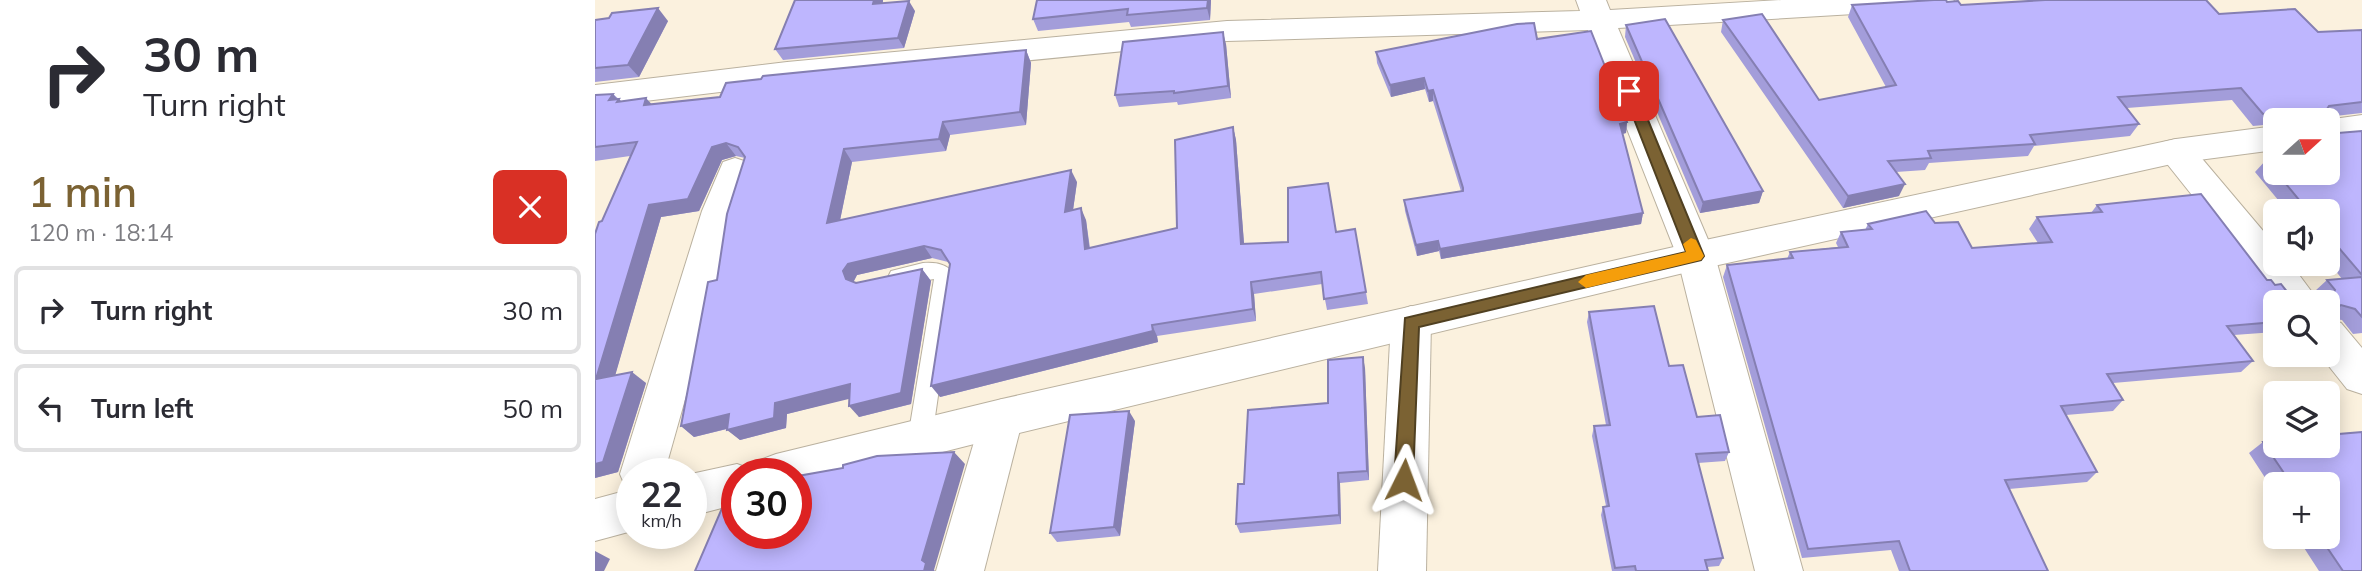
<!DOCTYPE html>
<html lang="en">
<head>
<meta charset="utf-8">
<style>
  body { margin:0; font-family:Mulish,sans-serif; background:#f2f2f3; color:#2b2b33; height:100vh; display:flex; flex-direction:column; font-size:26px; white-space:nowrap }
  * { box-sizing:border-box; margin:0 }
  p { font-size:23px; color:#7c7c81 }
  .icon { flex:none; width:38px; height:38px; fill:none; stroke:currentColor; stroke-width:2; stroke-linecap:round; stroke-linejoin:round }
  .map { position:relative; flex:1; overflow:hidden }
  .drawer { display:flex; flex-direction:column; background:#fff; width:595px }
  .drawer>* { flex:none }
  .top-card { background:#fff; color:#2b2b33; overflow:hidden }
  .needle { width:46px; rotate:69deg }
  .buttons { position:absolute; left:1668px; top:108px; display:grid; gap:14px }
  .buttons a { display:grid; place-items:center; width:77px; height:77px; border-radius:10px; background:#fff; box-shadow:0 4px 18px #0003; font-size:35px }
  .speed { position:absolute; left:21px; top:458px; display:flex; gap:14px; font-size:35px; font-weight:700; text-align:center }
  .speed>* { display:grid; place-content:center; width:91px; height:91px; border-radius:50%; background:#fff; box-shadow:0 4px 18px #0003; line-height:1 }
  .speed small { font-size:18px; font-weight:400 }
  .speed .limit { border:10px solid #d22; background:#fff; color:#111 }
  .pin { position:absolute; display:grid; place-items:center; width:60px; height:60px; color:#fff; margin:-30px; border-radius:14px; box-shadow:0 4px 10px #0006 }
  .me { position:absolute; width:77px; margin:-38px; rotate:3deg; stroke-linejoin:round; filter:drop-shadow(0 0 5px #0008) }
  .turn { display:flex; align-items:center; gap:24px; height:147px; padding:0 28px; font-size:32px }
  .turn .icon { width:91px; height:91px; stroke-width:2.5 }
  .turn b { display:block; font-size:49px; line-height:60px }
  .round { display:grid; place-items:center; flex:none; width:74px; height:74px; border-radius:10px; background:#f2f2f3 }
  .overview { display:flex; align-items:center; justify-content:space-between; height:119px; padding:0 28px }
  h1 { font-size:42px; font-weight:600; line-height:52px; color:#7b6233 }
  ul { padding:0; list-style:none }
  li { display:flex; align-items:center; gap:21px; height:88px; margin:0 14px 10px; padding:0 14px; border:4px solid #e1e1e2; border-radius:10px }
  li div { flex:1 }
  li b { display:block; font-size:26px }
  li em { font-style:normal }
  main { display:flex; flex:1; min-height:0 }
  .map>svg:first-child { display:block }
</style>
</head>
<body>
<main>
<section class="drawer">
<div class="top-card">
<div class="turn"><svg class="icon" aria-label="right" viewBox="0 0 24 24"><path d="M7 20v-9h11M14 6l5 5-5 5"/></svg><div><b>30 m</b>Turn right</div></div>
</div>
<div class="overview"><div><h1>1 min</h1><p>120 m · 18:14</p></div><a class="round" style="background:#d93025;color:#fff"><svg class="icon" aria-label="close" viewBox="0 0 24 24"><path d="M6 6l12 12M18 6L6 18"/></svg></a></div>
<ul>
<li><svg class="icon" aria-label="right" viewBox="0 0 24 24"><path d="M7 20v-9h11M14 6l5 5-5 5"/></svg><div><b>Turn right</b></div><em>30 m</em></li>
<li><svg class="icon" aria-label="left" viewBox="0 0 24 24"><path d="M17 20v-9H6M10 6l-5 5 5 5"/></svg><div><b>Turn left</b></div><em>50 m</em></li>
</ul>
</section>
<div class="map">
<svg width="1767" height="571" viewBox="0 0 1767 571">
  <rect width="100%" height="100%" fill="#fbf1de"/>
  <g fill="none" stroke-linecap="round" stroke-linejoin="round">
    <g stroke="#bab19f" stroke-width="2">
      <path id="lane" d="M328,263C340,262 354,264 360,276L337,438L333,445L325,448L317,445L313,438L339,279L303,285L296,283L293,277L296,271Z"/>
    </g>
    <g stroke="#bab19f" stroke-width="2">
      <g id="street">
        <polygon points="981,0 1011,0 1015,10 1187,0 1359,0 1355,6 1344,9 1023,28 1120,256 1208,571 1160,571 1082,256 993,30 632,41 192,84 0,107 0,85 192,62 632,21 985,11"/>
        <polygon points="1581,139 1593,142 1680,245 1680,264 1696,264 1725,303 1683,303 1569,160 1564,151 1569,142"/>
        <polygon points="140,158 152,162 158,171 143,211 69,474 37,474 37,490 31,488 25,474 107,211 128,162"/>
        <polygon points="816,306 830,311 836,322 831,571 783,571 796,322 802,311"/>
        <polygon points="1732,319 1746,323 1767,348 1767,394 1752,389 1725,355 1732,355"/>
        <polygon points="407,399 422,405 428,418 389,571 341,571 386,418 392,405"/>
      </g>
    </g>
    <g stroke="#bab19f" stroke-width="2">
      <g id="secondary">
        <polygon points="1767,115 1767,139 1732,142 1732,121 1724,121"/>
        <polygon points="1680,126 1680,150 1581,163 1101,270 407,437 201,489 201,474 142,474 142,504 96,516 96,474 142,464 158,470 159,473 165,460 181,454 407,399 1101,242 1581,139"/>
        <polygon points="37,489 37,531 0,541 0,499"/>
      </g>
    </g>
    <use href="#lane" fill="#fff" fill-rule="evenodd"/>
    <use href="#street" fill="#fff" fill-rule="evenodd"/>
    <use href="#secondary" fill="#fff" fill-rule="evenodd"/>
  </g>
  <g fill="#a39dda">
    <polygon points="200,0 288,0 288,3 320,11 309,48 188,60 180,49"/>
    <polygon points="616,0 615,20 536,27 534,22 443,31 438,19"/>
    <polygon points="1352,2 1366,5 1624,14 1723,32 1767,30 1767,113 1740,116 1740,130 1743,133 1767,131 1767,333 1758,334 1747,320 1740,319 1732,325 1732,303 1680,303 1680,332 1639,335 1658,361 1646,372 1518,383 1528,400 1518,411 1471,415 1502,472 1492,482 1414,489 1453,571 1304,571 1296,550 1207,558 1128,277 1132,265 1192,259 1195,252 1243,247 1241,243 1246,232 1270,230 1273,224 1340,223 1377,248 1443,243 1434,229 1442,217 1496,213 1502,205 1672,280 1693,293 1722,294 1720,291 1732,280 1747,279 1732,260 1732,212 1693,212 1660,172 1671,160 1680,159 1680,173 1732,173 1732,121 1680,121 1680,124 1658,126 1637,100 1532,108 1544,124 1535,136 1439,146 1433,156 1334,163 1330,170 1301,172 1304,196 1248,208 1126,32 1128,20 1224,100 1291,87 1253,17 1257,5"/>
    <polygon points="0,20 73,21 44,77 0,82"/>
    <polygon points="1031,25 1168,191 1164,203 1105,213 1030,37"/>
    <polygon points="942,39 1032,122 1031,133 1027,134 1048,213 1046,224 846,259 844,251 822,256 810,211 809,200 866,191 838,101 834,102 830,89 796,97 782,63 781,52"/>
    <polygon points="631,44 636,98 583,105 582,102 524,107 520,95"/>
    <polygon points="431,50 436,63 431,125 355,135 351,151 257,162 245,220 482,182 478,210 491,220 495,248 582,228 638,127 641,140 649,244 693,242 741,232 760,229 773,304 732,310 727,284 659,294 661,321 562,336 563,342 345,397 355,264 353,262 337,258 262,275 258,282 261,283 327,269 336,281 316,404 264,417 254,398 192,414 191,428 145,440 132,429 99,437 86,426 122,280 150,158 141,156 127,160 104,211 66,217 20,375 51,383 23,472 0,478 0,234 7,221 35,156 0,161 0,95 18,94 27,102 57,104 125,97"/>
    <polygon points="994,312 1074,366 1102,417 1134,452 1130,461 1103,463 1128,558 1124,566 1112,567 1113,571 1017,571 1006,515 1008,507 1011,506 997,436 999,426 1011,425 992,322"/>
    <polygon points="770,368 774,480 745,483 746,524 645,533 641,524 649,484"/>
    <polygon points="540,421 525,536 462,542 455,533"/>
    <polygon points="1767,432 1767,571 1724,571 1702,537 1732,537 1732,485 1680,485 1680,493 1654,453 1668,442 1680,440 1680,446 1732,446 1732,435"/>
  </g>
  <g fill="#857fb2">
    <polygon points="279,0 288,0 288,1 284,15 278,4"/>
    <polygon points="613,0 616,0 615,20 612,8"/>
    <polygon points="314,1 320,11 309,48 303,38"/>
    <polygon points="63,8 73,21 44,77 33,65"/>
    <polygon points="628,32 631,44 636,98 633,86"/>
    <polygon points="431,50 436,63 431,125 425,112"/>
    <polygon points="829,78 830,89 796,97 795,85"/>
    <polygon points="838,90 838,101 834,102 833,91"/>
    <polygon points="18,94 23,100 24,99 35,111 14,100"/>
    <polygon points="51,98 62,110 49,105"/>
    <polygon points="348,122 355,135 351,151 344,139"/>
    <polygon points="1032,122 1031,133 1023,135 1025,124"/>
    <polygon points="638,127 641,140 650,256 646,244"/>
    <polygon points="131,143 141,156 127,160 104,211 66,217 16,390 1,379 54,205 117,147"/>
    <polygon points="249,149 257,162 242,235 232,223"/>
    <polygon points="476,170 482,182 476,224 470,212"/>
    <polygon points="1310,184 1304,196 1248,208 1253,196"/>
    <polygon points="1168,191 1164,203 1105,213 1108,202"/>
    <polygon points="486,208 491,220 496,261 490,249"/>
    <polygon points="1048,213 1046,224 846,259 845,249"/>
    <polygon points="843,241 844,251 822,256 821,245"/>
    <polygon points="329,246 337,258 262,275 258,283 251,279 248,271 253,264"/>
    <polygon points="327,269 336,281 316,404 264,417 254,406"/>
    <polygon points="656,282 659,294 661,321 658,309"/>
    <polygon points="557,325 562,336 563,342 345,397 336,386"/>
    <polygon points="768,357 770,368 774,480 772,471"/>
    <polygon points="37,372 51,383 23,472 0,478 0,464"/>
    <polygon points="255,384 266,396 192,414 191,428 145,440 132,430 180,403"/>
    <polygon points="534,411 540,421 525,536 519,527"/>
    <polygon points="134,414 147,425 99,437 86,426"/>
    <polygon points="359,452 370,464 339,570 340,571 329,571 327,560"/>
    <polygon points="743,473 745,483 746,524 744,515"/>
    <polygon points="0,551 15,559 9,571 0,571"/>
  </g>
  <g fill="#beb6fe" stroke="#857fb2" stroke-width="2">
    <polygon points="200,0 279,0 278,4 314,1 303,38 180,49"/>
    <polygon points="442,0 613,0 612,8 532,15 533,9 438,19"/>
    <polygon points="1339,0 1351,0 1352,2 1363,1 1366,5 1450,0 1611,0 1624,14 1700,9 1723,32 1767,30 1767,102 1734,106 1732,109 1740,112 1740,130 1743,133 1767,131 1767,275 1732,234 1732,212 1714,212 1682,173 1732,173 1732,121 1692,121 1692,112 1668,114 1646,88 1523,97 1544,124 1435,135 1440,144 1333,151 1336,158 1293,161 1310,184 1253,196 1128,20 1167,14 1224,100 1301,85 1257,5"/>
    <polygon points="63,8 33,65 0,68 0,20 14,18 17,13"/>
    <polygon points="1070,19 1168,191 1108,202 1031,25"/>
    <polygon points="939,23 942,39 996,31 1032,122 1025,124 1048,213 845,249 843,241 821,245 809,200 868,191 868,188 838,90 833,91 829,78 795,85 781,52 922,24"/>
    <polygon points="628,32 633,86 579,93 579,91 520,95 528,42"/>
    <polygon points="431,50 425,112 348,122 344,139 249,149 232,223 476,170 470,212 486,208 490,249 582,228 580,140 638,127 646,244 693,242 693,188 733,183 741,232 760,229 771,292 729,299 726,272 656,282 658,309 557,325 558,331 336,386 355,264 346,250 329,246 253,264 248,271 251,279 261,283 327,269 306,393 254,406 255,384 180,403 179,418 132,430 134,414 86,426 113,282 122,280 132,214 150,157 143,147 131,143 117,147 93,199 54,205 1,379 37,372 8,462 0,464 0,234 4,222 7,221 42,142 0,147 0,95 18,94 14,100 24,99 22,102 51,98 49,105 125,97 131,83 166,79 168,76"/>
    <polygon points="1680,159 1680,171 1671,160"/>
    <polygon points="1606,194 1672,280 1676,280 1680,285 1686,284 1693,293 1738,294 1740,290 1732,280 1767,277 1767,317 1760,309 1746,305 1742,308 1742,317 1732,317 1732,303 1680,303 1680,322 1632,326 1658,361 1512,374 1528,400 1466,406 1502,472 1410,480 1453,571 1315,571 1304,541 1213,549 1132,265 1198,258 1195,252 1253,247 1246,232 1277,229 1273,224 1331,211 1340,223 1363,222 1377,248 1457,242 1442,217 1507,212 1502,205"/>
    <polygon points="1059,306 1074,366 1088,365 1102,417 1125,415 1134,452 1101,454 1128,558 1110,560 1113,571 1041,571 1040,566 1020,568 1008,507 1014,506 999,426 1015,425 994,312"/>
    <polygon points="768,357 772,471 743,473 744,515 641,524 643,484 649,484 653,410 733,403 733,360"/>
    <polygon points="534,411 519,527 455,533 475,415"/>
    <polygon points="1767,432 1767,571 1748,571 1725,537 1732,537 1732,485 1697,485 1668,442 1680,440 1680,446 1732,446 1732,435"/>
    <polygon points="359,452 327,560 331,563 329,571 100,571 134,492 142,491 142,534 201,534 201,480 203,476 248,468 248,465 282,456"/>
  </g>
  <polygon fill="#7b6233" stroke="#504021" stroke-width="2" points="1034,86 1041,91 1109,256 1106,260 824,327 818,480 815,486 809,488 802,486 799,480 810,318 1091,252 1028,91"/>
  <polygon fill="#f59e0b" points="1096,238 1101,240 1109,256 1106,260 991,288 983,282 991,275 1091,252 1088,244"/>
</svg>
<div class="buttons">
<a><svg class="needle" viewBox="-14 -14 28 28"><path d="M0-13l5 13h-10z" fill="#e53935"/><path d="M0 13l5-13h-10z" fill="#7c7c81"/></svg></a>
<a><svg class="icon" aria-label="sound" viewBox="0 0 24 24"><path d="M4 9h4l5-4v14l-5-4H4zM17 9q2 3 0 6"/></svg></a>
<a><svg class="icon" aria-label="search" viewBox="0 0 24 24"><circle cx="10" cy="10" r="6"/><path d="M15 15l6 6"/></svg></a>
<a><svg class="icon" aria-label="layers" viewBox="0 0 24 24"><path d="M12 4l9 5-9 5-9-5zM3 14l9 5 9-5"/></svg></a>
<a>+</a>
</div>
<div class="speed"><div>22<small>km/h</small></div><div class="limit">30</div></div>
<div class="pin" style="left:1034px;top:91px;background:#d93025"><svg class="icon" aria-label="arrive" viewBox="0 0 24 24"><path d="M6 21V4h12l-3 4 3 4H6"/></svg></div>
<svg class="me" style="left:809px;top:480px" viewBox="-20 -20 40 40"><path d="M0-17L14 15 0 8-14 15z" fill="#7b6233" stroke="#fff" stroke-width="4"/></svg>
</div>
</main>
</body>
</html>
